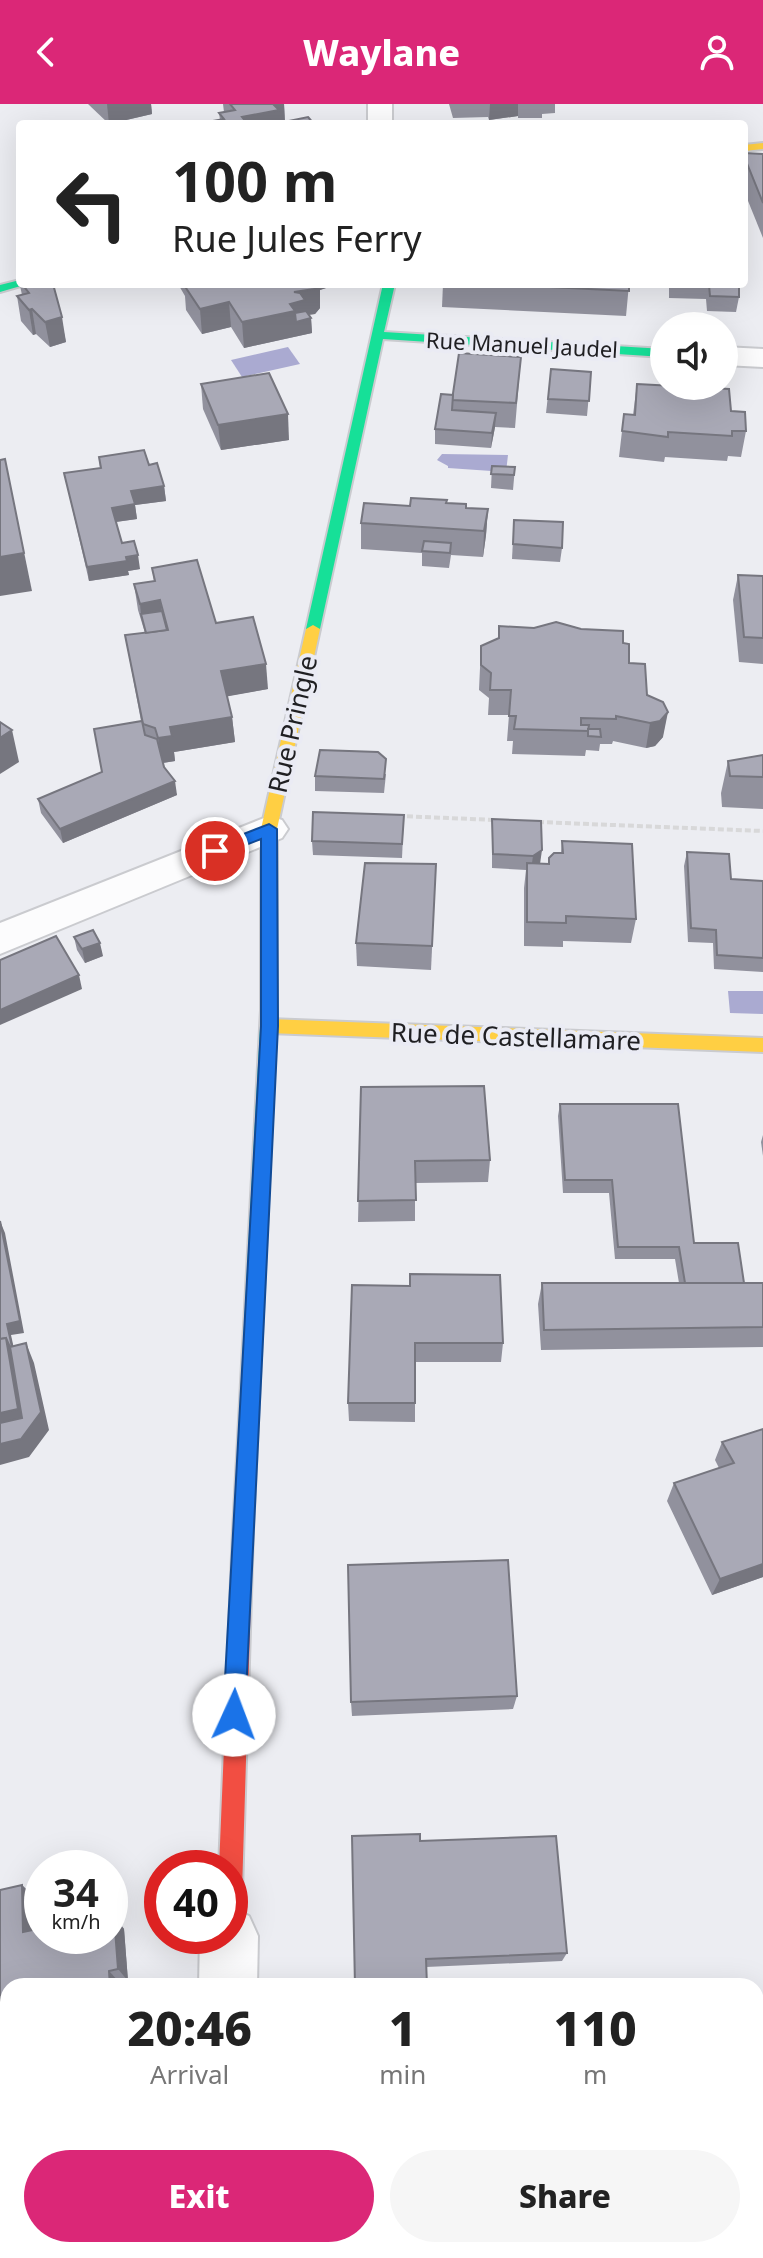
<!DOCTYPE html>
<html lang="en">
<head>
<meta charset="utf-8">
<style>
  body { margin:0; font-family:"Noto Sans",sans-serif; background:#f6f6f6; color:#222; height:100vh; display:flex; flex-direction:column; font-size:30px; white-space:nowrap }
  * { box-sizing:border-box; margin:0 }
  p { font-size:26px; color:#767676 }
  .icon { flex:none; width:44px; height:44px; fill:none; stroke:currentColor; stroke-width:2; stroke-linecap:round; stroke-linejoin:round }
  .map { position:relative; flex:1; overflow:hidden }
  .drawer { position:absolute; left:0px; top:1874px; width:764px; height:280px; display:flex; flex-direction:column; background:#fff; border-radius:24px 24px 0 0; box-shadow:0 8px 32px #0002 }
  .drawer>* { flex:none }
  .hud { position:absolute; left:16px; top:16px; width:732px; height:168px; border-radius:8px; box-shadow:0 8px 32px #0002; background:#fff; color:#222; overflow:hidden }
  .tools { position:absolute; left:650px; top:208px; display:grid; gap:16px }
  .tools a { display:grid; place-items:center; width:88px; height:88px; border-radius:50%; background:#fff; box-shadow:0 8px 32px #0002; font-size:40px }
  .speed { position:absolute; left:24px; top:1746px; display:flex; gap:16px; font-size:40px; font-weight:700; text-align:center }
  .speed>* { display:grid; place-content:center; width:104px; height:104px; border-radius:50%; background:#fff; box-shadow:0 8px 32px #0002; line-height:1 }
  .speed small { font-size:20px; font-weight:400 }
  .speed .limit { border:12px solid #d22; background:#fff; color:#111 }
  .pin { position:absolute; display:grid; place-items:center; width:68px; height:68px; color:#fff; margin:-34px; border:4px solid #fff; border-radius:50%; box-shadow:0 2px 8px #0007 }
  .me { position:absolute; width:88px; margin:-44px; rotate:2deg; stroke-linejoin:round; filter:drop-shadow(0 0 6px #0008) }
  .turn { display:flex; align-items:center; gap:28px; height:168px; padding:0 24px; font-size:36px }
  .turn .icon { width:104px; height:104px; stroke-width:2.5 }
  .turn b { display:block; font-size:56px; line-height:68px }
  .eta { display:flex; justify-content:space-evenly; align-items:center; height:136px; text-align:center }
  .eta b { font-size:48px; font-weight:800; line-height:56px }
  .button { display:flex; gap:16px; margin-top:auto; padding:16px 24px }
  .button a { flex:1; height:92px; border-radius:48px; background:#db2777; color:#fff; font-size:32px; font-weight:800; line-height:92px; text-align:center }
  .button a+a { background:#f6f6f6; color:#222 }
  header { display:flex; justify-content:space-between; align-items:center; height:104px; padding:0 24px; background:#db2777; color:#fff; font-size:36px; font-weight:800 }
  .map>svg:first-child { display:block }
</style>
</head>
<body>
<header><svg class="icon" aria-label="back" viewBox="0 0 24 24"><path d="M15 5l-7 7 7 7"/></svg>Waylane<svg class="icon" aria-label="person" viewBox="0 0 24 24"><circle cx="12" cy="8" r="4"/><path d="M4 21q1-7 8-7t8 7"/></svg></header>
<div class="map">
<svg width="763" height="2154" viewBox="0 0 763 2154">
  <rect width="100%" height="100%" fill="#ecedf2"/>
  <g fill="#aaaad1">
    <polygon points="288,243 300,260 242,273 231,256"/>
    <polygon points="442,350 508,351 506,368 448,364 448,362 437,356"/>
    <polygon points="728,887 763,887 763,910 730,909"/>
  </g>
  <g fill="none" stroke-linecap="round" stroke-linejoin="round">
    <g stroke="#cacbcf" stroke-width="4">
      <g id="street">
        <rect x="368" y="0" width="24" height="20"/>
        <polygon points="724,243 763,245 763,263 724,261"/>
        <polygon points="269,712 282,716 288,725 282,734 0,850 0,819"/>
        <polygon points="230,1803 249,1812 258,1832 257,1882 199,1882 200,1832 230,1832"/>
        <rect x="189" y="2146" width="64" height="8"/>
      </g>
    </g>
    <g stroke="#cacbcf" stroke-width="4">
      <g id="fast">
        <polygon points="20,176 20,180 24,181 0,188 0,181"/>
        <polygon points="383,180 395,180 384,228 664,245 664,253 383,235 320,525 313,529 306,525"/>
        <polygon points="269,900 277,906 253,1427 250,1434 243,1437 236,1434 233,1427 261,906"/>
      </g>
    </g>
    <g stroke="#cacbcf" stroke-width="4">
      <g id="slow">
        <polygon points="763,39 763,45 744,47 744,41"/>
        <polygon points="313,521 320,525 277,725 277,906 269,912 261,906 261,725 306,525"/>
        <polygon points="269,915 763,934 763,948 269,929 261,922"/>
      </g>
    </g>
    <g stroke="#cacbcf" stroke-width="4">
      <polygon id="jam" points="243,1417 250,1420 253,1427 242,1787 238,1795 230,1799 230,1764 219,1764 233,1427 236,1420"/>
    </g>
    <g stroke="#d8d8d9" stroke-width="4" stroke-dasharray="6 3" stroke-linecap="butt">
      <polyline points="398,712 496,716"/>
      <polyline points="538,718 763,727"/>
    </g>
    <use href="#street" fill="#fcfcfd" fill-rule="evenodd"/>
    <use href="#fast" fill="#16e098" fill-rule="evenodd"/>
    <use href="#slow" fill="#ffcf43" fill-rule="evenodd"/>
    <use href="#jam" fill="#f24e42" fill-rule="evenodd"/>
  </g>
  <g fill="#91919d">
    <polygon points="88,0 151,0 152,10 109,20"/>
    <polygon points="223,0 284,0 285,18 220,16 219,9 224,8"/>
    <polygon points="449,0 555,0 555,9 542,10 542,14 518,14 518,12 489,16 488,13 453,14"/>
    <polygon points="744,49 763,50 763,134 744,87"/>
    <polygon points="19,177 20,180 53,180 66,238 50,243 36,230 33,231 21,217 17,192 22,191"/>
    <polygon points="178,180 326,180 326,184 320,186 320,204 315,210 308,211 311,214 312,229 244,244 231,223 202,230 186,206 185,192"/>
    <polygon points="443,180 629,180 626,212 442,203"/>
    <polygon points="669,180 739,180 739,193 736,208 707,207 706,195 669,194"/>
    <polygon points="521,253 515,324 495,323 491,344 435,340 435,325 453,291"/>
    <polygon points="551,265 591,268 587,312 546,309"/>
    <polygon points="201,280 289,336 221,346 203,305"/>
    <polygon points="637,280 731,307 746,327 741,353 728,352 727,357 665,353 664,358 619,353 624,310 633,311"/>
    <polygon points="99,353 149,361 164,382 166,397 135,401 137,415 116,418 122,439 140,465 128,467 129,471 89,477 64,369 100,364"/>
    <polygon points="492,362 515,363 513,386 491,384"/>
    <polygon points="446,399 466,404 488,405 486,431 483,453 451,451 449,464 422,462 422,449 361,445 361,419 410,402"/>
    <polygon points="514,416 562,444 560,458 512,455"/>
    <polygon points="152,464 216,519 268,585 227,592 232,613 235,638 174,648 175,657 163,659 177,691 63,739 41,709 38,695 102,668 141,617 125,531 145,529 138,506 134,480 154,477"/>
    <polygon points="738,471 763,472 763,560 739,558 733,496"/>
    <polygon points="499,522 623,539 629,559 647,591 663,633 655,642 646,644 613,637 612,640 600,640 599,647 586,646 585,652 512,650 513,637 507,637 509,611 488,611 489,594 479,586 481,542 498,534"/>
    <polygon points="763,651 763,705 722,703 721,689 728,657"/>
    <polygon points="386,670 384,689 315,687 315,672"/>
    <polygon points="404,711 402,754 313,751 312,737"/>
    <polygon points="492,715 541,717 540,760 548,760 561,749 562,737 636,815 631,839 563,837 563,843 524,842 524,784 526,766 492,764"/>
    <polygon points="687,748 731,775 763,777 763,868 714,865 713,839 688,838 684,762"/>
    <polygon points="436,760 431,866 357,862 356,839"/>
    <polygon points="74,833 103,852 85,859 77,846"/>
    <polygon points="361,983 490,1056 488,1078 415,1079 415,1117 358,1118"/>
    <polygon points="560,1000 694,1139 744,1179 763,1179 763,1243 541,1246 538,1200 542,1179 679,1179 675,1155 615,1155 609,1089 563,1089 558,1012"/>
    <polygon points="763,1031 763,1052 761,1038"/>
    <polygon points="352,1181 503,1239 501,1258 415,1258 415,1318 349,1317 348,1299"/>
    <polygon points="763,1325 763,1473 712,1491 667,1397 674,1379 719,1364 715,1356 722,1338"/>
    <polygon points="517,1592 513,1605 352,1612 351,1598"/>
    <polygon points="420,1737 567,1849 562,1857 426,1863"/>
    <polygon points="22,1781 36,1795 37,1825 114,1812 124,1825 128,1877 120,1879 120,1882 8,1882 8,2065 0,2067 0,1786"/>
    <polygon points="756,1968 763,1968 763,2036 759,2037 756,2030"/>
  </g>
  <g fill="#76767f">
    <polygon points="107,0 151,0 152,10 109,20"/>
    <polygon points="273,0 284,0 285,20 237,20 242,13"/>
    <polygon points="490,0 518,0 518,12 489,16"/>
    <polygon points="309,180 326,180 326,184 320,186 320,204 315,210 306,211 311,214 312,229 244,244 242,218 290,200 294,188"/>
    <polygon points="229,198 231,223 202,230 200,205"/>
    <polygon points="32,205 36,230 33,231 29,206"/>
    <polygon points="62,213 66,238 50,243 45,218"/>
    <polygon points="496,309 495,323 491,344 492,329"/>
    <polygon points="288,310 289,336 221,346 218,321"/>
    <polygon points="5,355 32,487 0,492 0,453"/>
    <polygon points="164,382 166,397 135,401 137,415 115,418 112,404 131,387"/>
    <polygon points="488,405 486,431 483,453 484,427"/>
    <polygon points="138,451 140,465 128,467 129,471 89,477 87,463"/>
    <polygon points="160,496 164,521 141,510 140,500"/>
    <polygon points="266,560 268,585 224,593 221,567"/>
    <polygon points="668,608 663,633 655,642 646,644 650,619"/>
    <polygon points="232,613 235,638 174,648 175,657 162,659 158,634 170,623"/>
    <polygon points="12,626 19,658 0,670 0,634"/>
    <polygon points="175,677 177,691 63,739 60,725"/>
    <polygon points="542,746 540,760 531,766 533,752"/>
    <polygon points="100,839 103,852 85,859 82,845"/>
    <polygon points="79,871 82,885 0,921 0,906"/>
    <polygon points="0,1117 5,1129 24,1229 11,1231 18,1263 26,1239 34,1259 49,1326 29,1353 0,1361 0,1309 7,1220"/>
    <polygon points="763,1460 763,1473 712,1491 720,1475"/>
    <polygon points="22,1781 36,1795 37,1841 23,1828"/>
    <polygon points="114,1812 124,1825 128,1877 118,1865"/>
    <polygon points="109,1867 120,1879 120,1882 110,1882"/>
  </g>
  <g fill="#a9a9b6" stroke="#76767f" stroke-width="2">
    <polygon points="230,0 273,0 279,6 242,13 246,18 237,20 196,20 224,15 219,9 235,6"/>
    <polygon points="308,13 314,20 274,20"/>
    <polygon points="744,49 763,50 763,99 744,52"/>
    <polygon points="22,180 53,180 62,213 45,218 32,205 29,206 17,192 29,189"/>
    <polygon points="187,180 319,180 314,185 294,188 300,189 305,196 290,200 295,207 242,218 229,198 200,205 184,181"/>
    <polygon points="490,180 629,180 629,187"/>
    <polygon points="677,180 739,180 739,193 710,192 709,181"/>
    <polygon points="306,207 311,214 296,218 295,209"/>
    <polygon points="459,249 521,253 516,299 452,296"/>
    <polygon points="551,265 591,268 589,297 548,295"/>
    <polygon points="269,269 288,310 218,321 201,280"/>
    <polygon points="637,280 729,285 731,307 745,308 746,327 732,327 732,332 668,328 668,333 622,327 624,310 635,311"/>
    <polygon points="441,290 453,291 452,306 496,309 492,329 435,325"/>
    <polygon points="144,346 149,361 157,359 164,382 131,387 135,400 112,404 122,439 134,437 138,451 126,453 127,457 87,463 64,369 101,364 99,353"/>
    <polygon points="5,355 24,449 0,453 0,356"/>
    <polygon points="492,362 515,363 514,371 491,370"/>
    <polygon points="411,394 447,396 446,399 466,400 466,404 488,405 484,427 361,419 364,399 410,402"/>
    <polygon points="514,416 563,418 562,444 513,440"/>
    <polygon points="424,437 451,439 450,449 422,447"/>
    <polygon points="197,456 216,519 253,513 266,560 221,567 232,613 170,623 172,632 158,634 155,624 143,620 125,531 168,526 160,496 140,500 134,480 155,477 152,464"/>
    <polygon points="738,471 763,472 763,534 744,533"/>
    <polygon points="162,507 167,526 146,529 141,510"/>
    <polygon points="556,518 581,525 623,527 623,539 629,540 629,559 645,560 647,591 663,598 668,608 660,617 650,619 616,612 616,615 581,614 581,621 589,621 588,627 514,625 516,612 509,612 511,586 490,586 491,569 481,561 481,542 499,534 499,522 534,524"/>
    <polygon points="142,617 145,631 157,635 164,663 175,677 60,725 38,695 102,668 94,625"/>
    <polygon points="0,618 12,626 0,634"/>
    <polygon points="588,625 600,625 601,633 588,632"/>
    <polygon points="320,646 378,648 386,655 384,675 315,672"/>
    <polygon points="763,651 763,673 730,672 728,657"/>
    <polygon points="313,708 404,711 402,740 312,737"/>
    <polygon points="492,715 541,717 542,746 533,752 493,750"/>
    <polygon points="562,737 632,740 636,815 566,812 566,819 527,818 527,759 549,760 549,754 554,749 563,749"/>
    <polygon points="687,748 729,750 731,775 763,777 763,854 717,851 716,826 691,824"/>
    <polygon points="365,759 436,760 432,842 356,839"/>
    <polygon points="93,826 100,839 82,845 74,833"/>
    <polygon points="56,832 79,871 0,906 0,856"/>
    <polygon points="484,982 490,1056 415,1057 416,1096 358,1097 361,983"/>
    <polygon points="560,1000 678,1000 694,1139 738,1139 744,1179 685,1179 679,1143 618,1143 612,1076 565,1076"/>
    <polygon points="0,1117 20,1217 7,1220 12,1243 10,1243 6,1234 0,1235"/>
    <polygon points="410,1170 500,1171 503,1239 415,1239 415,1299 348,1299 352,1181 410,1182"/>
    <polygon points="542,1179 763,1179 763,1223 544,1226"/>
    <polygon points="6,1234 18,1305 0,1309 0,1235"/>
    <polygon points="26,1239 41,1308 21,1335 0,1340 0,1319 22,1314 10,1243"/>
    <polygon points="763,1325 763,1460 720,1475 674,1379 734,1359 722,1338"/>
    <polygon points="508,1456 517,1592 351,1598 348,1461"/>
    <polygon points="420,1730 420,1737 556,1732 567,1849 426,1855 427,1882 355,1882 352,1732"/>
    <polygon points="22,1781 23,1828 42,1824 42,1832 110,1832 110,1812 114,1812 118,1865 109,1867 110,1882 8,1882 8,2058 0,2059 0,1786"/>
    <polygon points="756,1968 763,1968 763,2030 756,2014"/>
    <polygon points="365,2146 585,2146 586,2154 365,2154"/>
  </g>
  <polygon fill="#1a73e8" stroke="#114b97" stroke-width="2" points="269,720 277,725 278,922 245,1611 242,1619 234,1622 226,1619 223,1611 261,922 261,735 215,753 207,747 210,743"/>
  <g text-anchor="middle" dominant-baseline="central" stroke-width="8" stroke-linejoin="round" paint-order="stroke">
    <g font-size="22" fill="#1f1f22" stroke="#eaebf4">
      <text transform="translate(522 240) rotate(3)">Rue Manuel Jaudel</text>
    </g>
    <g font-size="26" fill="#1f1f22" stroke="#eaebf4">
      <text transform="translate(292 620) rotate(-77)">Rue Pringle</text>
      <text transform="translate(516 932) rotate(2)">Rue de Castellamare</text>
    </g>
  </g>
</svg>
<div class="tools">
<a><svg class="icon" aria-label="sound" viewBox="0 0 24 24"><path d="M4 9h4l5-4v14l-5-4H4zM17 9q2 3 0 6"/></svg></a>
</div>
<div class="speed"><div>34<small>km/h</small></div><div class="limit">40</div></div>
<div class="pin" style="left:215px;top:747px;background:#d93025"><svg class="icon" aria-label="arrive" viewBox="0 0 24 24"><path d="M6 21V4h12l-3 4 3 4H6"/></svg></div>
<svg class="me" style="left:234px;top:1611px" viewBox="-20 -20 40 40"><circle r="19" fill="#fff"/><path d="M0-13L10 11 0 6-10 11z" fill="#1a73e8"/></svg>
<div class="hud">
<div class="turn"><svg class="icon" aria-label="left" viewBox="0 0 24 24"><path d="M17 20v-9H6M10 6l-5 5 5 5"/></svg><div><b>100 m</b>Rue Jules Ferry</div></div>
</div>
<section class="drawer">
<div class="eta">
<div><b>20:46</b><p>Arrival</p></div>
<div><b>1</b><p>min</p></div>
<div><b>110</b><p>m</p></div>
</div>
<div class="button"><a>Exit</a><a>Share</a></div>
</section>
</div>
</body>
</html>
